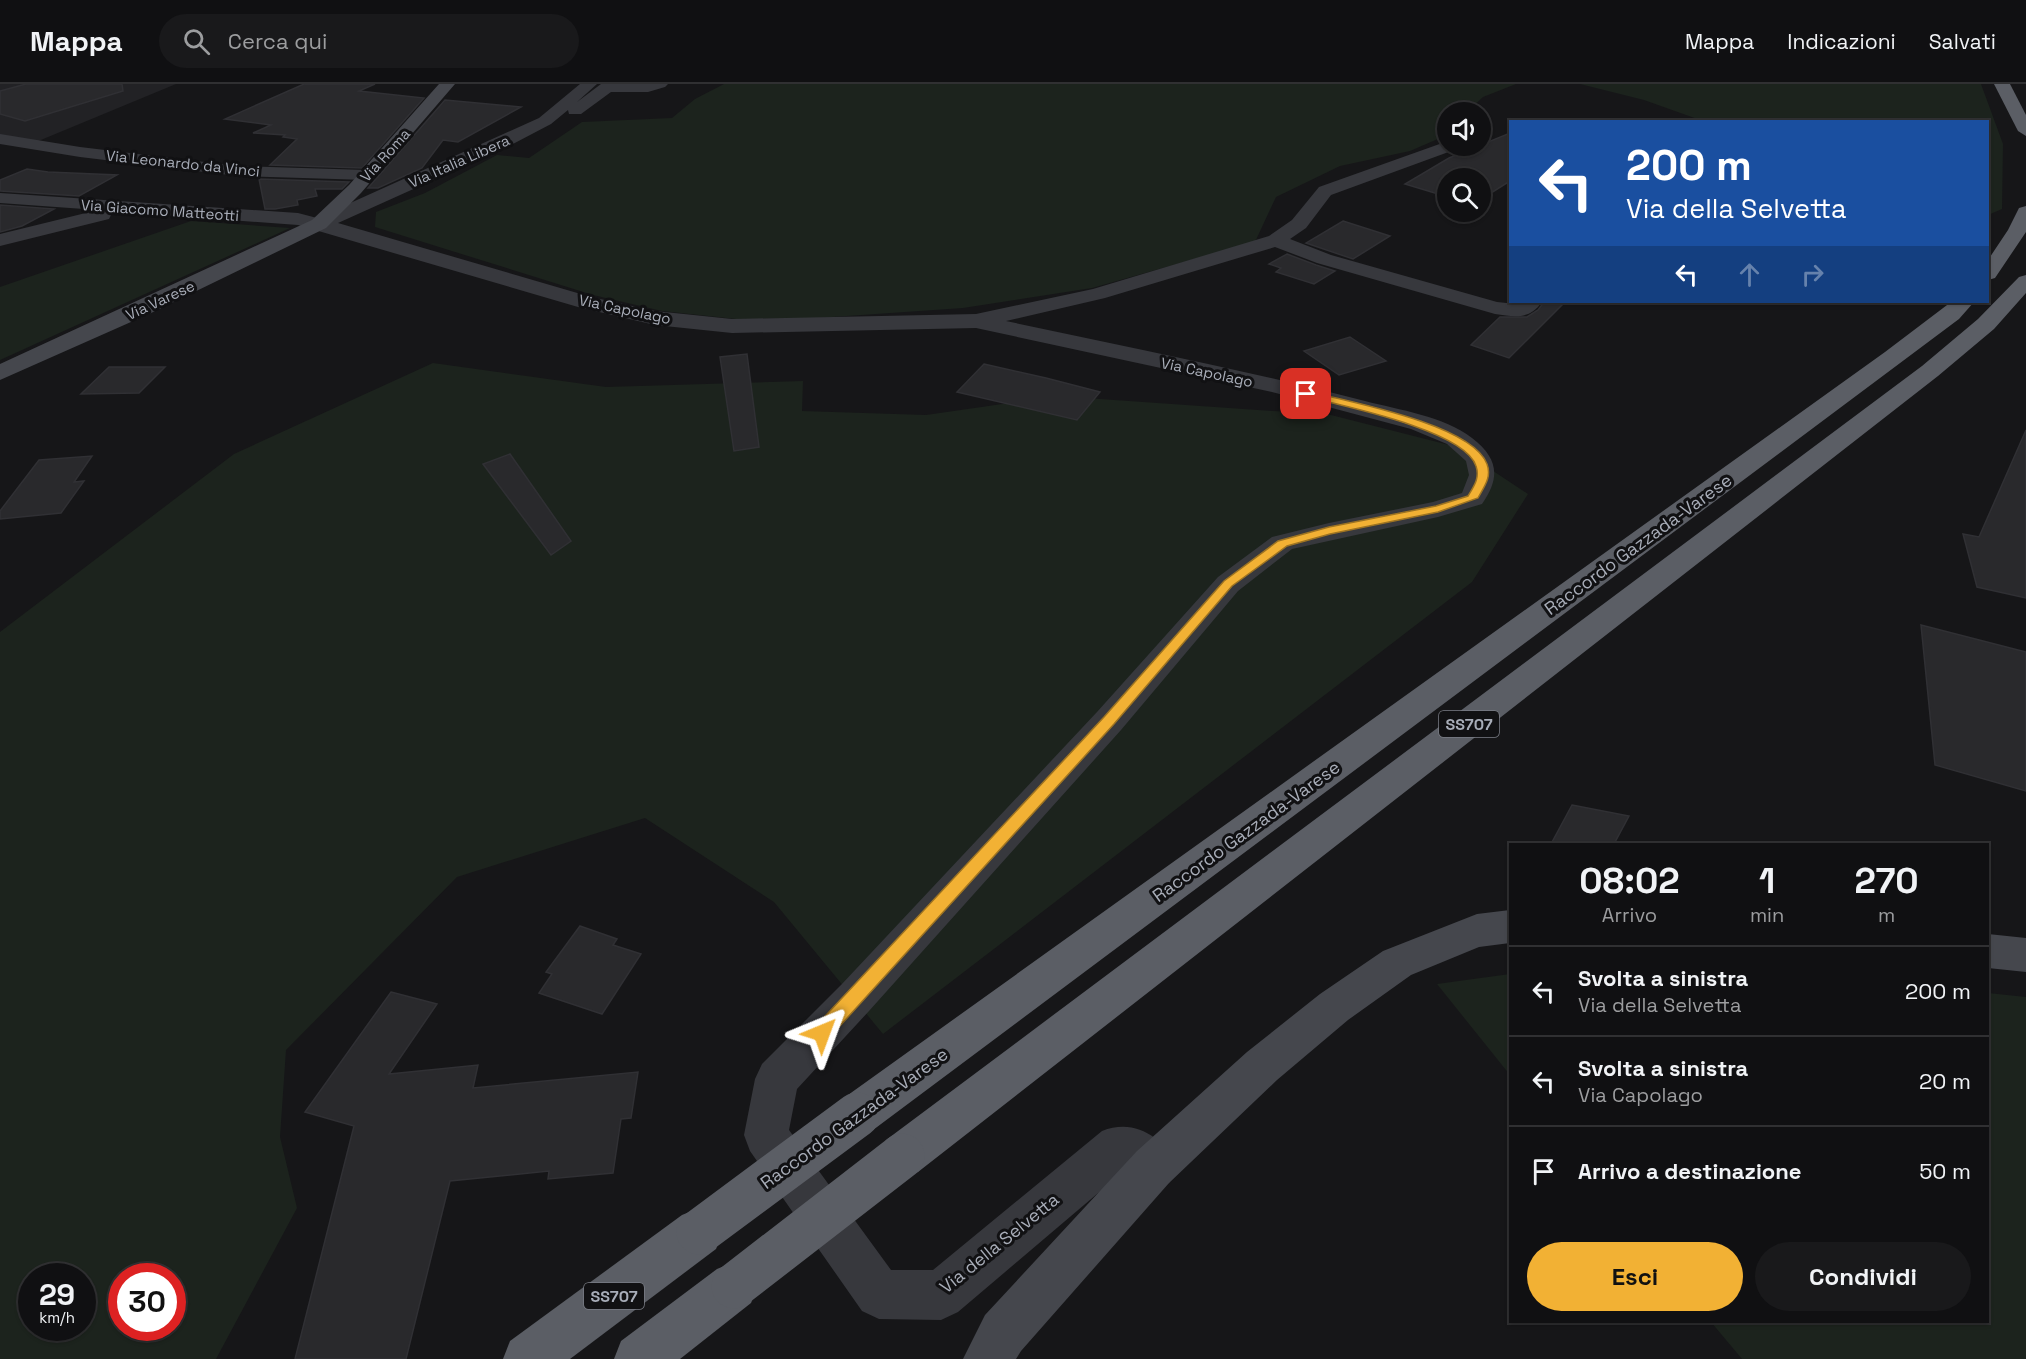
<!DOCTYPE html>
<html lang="it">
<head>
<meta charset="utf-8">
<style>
  body { margin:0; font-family:"Space Grotesk",sans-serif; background:#19191b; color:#f1f3f6; height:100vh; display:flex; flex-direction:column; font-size:22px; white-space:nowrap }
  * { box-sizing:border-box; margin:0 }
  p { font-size:20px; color:#9c9d9f }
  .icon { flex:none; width:33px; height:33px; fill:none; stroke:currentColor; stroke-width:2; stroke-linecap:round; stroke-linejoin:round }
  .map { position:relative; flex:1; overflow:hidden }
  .panel { position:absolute; left:1509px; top:759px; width:480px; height:480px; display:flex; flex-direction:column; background:#101012; border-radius:0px; box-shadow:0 2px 4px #0004,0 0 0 2px #303032 }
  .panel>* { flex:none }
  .hud { position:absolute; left:1509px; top:36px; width:480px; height:183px; border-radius:0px; box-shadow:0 2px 4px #0004,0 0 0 2px #303032; background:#1a4fa0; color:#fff; overflow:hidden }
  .controls { position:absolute; left:1437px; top:18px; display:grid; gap:12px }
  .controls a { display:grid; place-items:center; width:54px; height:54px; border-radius:50%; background:#101012; box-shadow:0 2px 4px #0004,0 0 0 2px #303032; font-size:30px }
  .speed { position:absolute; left:18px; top:1179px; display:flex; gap:12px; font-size:30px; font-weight:700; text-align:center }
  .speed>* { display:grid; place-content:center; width:78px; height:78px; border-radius:50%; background:#101012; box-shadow:0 2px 4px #0004,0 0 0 2px #303032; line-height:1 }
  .speed small { font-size:15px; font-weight:400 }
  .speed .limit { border:9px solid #d22; background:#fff; color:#111 }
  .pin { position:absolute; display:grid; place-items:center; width:51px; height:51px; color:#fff; margin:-26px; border-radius:12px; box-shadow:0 3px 9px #0006 }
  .me { position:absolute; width:66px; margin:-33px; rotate:44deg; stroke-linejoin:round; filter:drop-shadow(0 0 4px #0008) }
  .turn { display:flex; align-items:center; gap:21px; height:126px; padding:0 18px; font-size:27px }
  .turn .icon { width:78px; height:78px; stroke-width:2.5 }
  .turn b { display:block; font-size:42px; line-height:51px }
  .lanes { display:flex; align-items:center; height:57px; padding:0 18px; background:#0003; justify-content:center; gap:30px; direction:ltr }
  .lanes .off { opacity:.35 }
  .eta { display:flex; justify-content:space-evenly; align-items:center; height:102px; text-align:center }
  .eta b { font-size:36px; font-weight:600; line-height:42px }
  .action { display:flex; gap:12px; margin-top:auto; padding:12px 18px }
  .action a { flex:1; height:69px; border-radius:36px; background:#f2b134; color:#111; font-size:24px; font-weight:600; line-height:69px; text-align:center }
  .action a+a { background:#19191b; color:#f1f3f6 }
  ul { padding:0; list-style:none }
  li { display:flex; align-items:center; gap:18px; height:90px; padding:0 18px; border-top:2px solid #303032 }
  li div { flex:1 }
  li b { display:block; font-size:22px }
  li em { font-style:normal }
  header { display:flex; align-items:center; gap:36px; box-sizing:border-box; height:84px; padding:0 30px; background:#101012; border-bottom:2px solid #303032 }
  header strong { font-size:28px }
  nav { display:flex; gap:33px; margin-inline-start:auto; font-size:21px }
  .search { width:420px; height:54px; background:#19191b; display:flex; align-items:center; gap:15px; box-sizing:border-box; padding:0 21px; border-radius:33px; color:#9c9d9f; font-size:22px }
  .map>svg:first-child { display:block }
</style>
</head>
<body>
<header>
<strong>Mappa</strong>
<div class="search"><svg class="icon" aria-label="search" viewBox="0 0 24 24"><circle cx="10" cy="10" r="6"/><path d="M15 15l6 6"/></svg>Cerca qui</div>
<nav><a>Mappa</a><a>Indicazioni</a><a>Salvati</a></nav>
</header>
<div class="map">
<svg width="2026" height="1275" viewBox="0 0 2026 1275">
  <rect width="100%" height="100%" fill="#161618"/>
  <polygon fill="#222225" points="0,0 176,0 36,58 0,53"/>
  <g fill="#1c231d" fill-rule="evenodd">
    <polygon points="724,0 1516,0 1483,13 1467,28 1448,28 1447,51 1410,67 1340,82 1276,113 1255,158 1092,204 963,224 818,234 736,235 662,227 593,211 375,143 376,128 425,109 497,71 529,74 582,38 672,34 695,15"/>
    <polygon points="1580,0 1981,0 2003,60 2002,125 1988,131 1988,38 1703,37 1644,16"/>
    <polygon points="191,137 290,144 0,276 0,203"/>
    <path d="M433,279L606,303L803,297L802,327L926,331L1057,312L1331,331L1457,363L1528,410L1472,498L883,950L774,818L645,734L457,793L286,966L280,1053L297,1124L216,1275H0V548L234,370ZM32,1192H82V1244H32ZM122,1192H172V1244H122Z"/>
    <polygon points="1510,890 1510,991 1437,900"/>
    <polygon points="1988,909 2026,913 2026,1275 1742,1275 1711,1238 1988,1238"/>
  </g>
  <g fill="#29292c" stroke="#303034" stroke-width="1.5">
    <polygon points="26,0 122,0 123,7 25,37 0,30 0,7"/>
    <polygon points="304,0 375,0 359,7 424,14 362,84 270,81 297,55 283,53 285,51 253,49 271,41 225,35"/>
    <polygon points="445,16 521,23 458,58 443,56 422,84 378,104 368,104"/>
    <polygon points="1510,49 1510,97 1480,116 1480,94 1448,94 1448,113 1405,100 1449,74"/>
    <polygon points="27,85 48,88 117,91 79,112 0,107 0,96"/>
    <polygon points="259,95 349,98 342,105 315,105 317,112 297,116 298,121 275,125 265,125"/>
    <polygon points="0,121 54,125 22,142 0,148"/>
    <polygon points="1343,137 1390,152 1353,175 1306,159"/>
    <polygon points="1287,170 1316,181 1335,187 1314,200 1276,188 1281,184 1269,180"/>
    <polygon points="1544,218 1565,218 1509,274 1471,261 1500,233 1527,233 1538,226"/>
    <polygon points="1350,253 1386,277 1339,291 1304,267"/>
    <polygon points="747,270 759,363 734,367 720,273"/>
    <polygon points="984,280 1046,294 1100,308 1077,336 957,308"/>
    <polygon points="109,283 165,283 139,309 81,310"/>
    <polygon points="2026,346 2026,514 1977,503 1963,450 1979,453"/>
    <polygon points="510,370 571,457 551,471 483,380"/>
    <polygon points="92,372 74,398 84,397 61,429 0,435 0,427 39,376"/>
    <polygon points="1921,541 2026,568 2026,707 1935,681"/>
    <polygon points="1572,721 1629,732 1614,760 1551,760"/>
    <polygon points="580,842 617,855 613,861 641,870 602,930 539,909 552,890 546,888"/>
    <polygon points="391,908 437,920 389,990 478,981 473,1004 638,988 631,1034 621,1035 613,1089 548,1095 549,1087 450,1097 406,1275 295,1275 354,1042 305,1028"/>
  </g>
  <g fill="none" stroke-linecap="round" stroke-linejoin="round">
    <g fill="#37383d" fill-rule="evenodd">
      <path d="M580,0H597L577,18L601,0H668L665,3L648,8H611L581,30H569L568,26L551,40L511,61L338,139L591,213L655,227L732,235L976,230L1093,205L1269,152L1292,136L1319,103L1448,57V62H1456L1454,66L1331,111L1306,144L1290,155L1331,171L1497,218L1516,220L1519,218H1542C1529,236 1515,233 1495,230L1317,179L1275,163L1105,214L1006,237C1126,263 1246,286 1365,317C1399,326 1444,332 1472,354C1498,374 1501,393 1482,420L1438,433L1292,465L1238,507L1121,646L869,927L797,1005L789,1046L891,1186H933L1102,1047C1134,1034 1163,1052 1176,1083L1169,1099L1153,1106L1137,1099L1124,1087L958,1228L941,1236L879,1235L862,1227L750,1067L744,1051L755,995L762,980L841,901L1097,628L1218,493L1272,453L1329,439L1433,418L1462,409L1469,391L1466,377L1447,360L1411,345L1272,308L976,244L732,249L655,241L578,223L298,141L109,127L111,131L109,135L0,162V150L98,126L0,119V109L298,129L317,134L539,34Z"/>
      <polygon points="0,50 80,63 238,82 367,86 373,87 376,91 373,95 367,96 238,92 80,73 0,60"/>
    </g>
    <g fill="#45474d" fill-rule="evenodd">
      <polygon points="439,0 455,0 361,109 326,144 149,230 0,296 0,280 312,136 349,101"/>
      <polygon points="1510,826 1510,859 1479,863 1411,891 1348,936 1277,996 1169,1099 1021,1267 1016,1275 963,1275 985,1231 1137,1067 1247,968 1320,910 1383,867 1477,830"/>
      <polygon points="1988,850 2026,854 2026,888 1988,884"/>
    </g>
    <g fill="#5b5e65" fill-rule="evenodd">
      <polygon points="1994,0 2010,0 2026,31 2026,52 2018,47"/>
      <polygon points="2026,122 2026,148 1995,194 1988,196 1988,176 2008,146 2019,124"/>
      <polygon points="2026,191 2026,209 1994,245 1938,292 918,1088 902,1095 886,1088 879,1072 886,1056 1922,282 1978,235 2019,193"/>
      <polygon points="1951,218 1974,218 1959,235 873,1046 857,1052 841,1046 835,1031 841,1016 1885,268"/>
      <polygon points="699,1124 716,1131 723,1148 716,1165 570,1275 503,1275 510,1257 682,1131"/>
      <polygon points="734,1178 751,1185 758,1202 751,1219 680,1275 614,1275 621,1257 717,1185"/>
    </g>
    <g stroke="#5b5e65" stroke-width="45">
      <polyline points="699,1148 857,1031"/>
      <polyline points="734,1202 902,1072"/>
    </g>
  </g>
  <path fill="#f2b134" stroke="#9d7322" stroke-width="1.5" d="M1306,307C1346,317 1472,340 1487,380C1492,393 1484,403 1478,414L1438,428L1330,450L1287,462L1232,502L1114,640L828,955L822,957L815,955L813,949L815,943L1104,633L1224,497L1278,457L1329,443L1436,422L1468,412C1474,402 1480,394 1476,382C1465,346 1339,321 1303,312V308Z"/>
  <g text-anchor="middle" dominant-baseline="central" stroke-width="6" stroke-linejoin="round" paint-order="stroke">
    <g font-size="15" fill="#a8adb8" stroke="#111113">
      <text transform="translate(385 71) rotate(-48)">Via Roma</text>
      <text transform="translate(459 77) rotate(-24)">Via Italia Libera</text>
      <text transform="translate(183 79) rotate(6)">Via Leonardo da Vinci</text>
      <text transform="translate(160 126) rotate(4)">Via Giacomo Matteotti</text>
      <text transform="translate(160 216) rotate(-25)">Via Varese</text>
      <text transform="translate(625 225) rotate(12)">Via Capolago</text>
      <text transform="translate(1207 288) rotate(12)">Via Capolago</text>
    </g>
    <g fill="#111113" stroke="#7b7e86" stroke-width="1.5">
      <rect x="1439" y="627" width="60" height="26" rx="4.5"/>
      <rect x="584" y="1199" width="60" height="26" rx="4.5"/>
    </g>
    <g font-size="16" font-weight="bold" fill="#a8adb8">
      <text x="1469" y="640">SS707</text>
      <text x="614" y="1212">SS707</text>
    </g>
    <g font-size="18" fill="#a8adb8" stroke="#111113">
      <text transform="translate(1638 460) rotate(-36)">Raccordo Gazzada-Varese</text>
      <text transform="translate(1246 747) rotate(-36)">Raccordo Gazzada-Varese</text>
      <text transform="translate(854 1034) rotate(-36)">Raccordo Gazzada-Varese</text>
      <text transform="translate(999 1159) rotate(-39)">Via della Selvetta</text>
    </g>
  </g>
</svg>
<div class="controls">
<a><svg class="icon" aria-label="sound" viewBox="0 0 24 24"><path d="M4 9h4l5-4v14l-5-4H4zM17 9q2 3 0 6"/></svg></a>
<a><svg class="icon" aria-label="search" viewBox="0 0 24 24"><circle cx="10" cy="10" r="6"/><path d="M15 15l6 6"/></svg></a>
</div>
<div class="speed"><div>29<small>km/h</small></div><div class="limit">30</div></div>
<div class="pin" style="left:1306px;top:310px;background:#d93025"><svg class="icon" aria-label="arrive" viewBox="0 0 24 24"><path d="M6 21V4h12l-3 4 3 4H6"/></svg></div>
<svg class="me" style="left:822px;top:949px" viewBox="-20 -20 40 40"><path d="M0-17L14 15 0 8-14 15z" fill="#f2b134" stroke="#fff" stroke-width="4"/></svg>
<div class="hud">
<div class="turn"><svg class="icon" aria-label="left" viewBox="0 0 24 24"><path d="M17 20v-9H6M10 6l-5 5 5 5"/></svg><div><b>200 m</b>Via della Selvetta</div></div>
<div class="lanes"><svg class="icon" aria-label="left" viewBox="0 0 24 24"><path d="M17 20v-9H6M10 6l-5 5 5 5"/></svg><svg class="icon off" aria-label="ahead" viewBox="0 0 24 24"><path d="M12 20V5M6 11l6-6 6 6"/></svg><svg class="icon off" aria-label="right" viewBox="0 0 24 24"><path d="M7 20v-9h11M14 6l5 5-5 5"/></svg></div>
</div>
<section class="panel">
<div class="eta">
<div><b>08:02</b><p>Arrivo</p></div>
<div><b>1</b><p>min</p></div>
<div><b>270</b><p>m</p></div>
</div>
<ul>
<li><svg class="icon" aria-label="left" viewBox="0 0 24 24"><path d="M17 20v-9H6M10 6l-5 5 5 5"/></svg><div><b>Svolta a sinistra</b><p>Via della Selvetta</p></div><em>200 m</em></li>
<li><svg class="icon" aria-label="left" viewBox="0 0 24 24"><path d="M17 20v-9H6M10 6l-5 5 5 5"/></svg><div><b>Svolta a sinistra</b><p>Via Capolago</p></div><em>20 m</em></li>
<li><svg class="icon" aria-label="arrive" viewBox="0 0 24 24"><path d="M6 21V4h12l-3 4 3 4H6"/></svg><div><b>Arrivo a destinazione</b></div><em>50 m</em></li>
</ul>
<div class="action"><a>Esci</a><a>Condividi</a></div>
</section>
</div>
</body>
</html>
